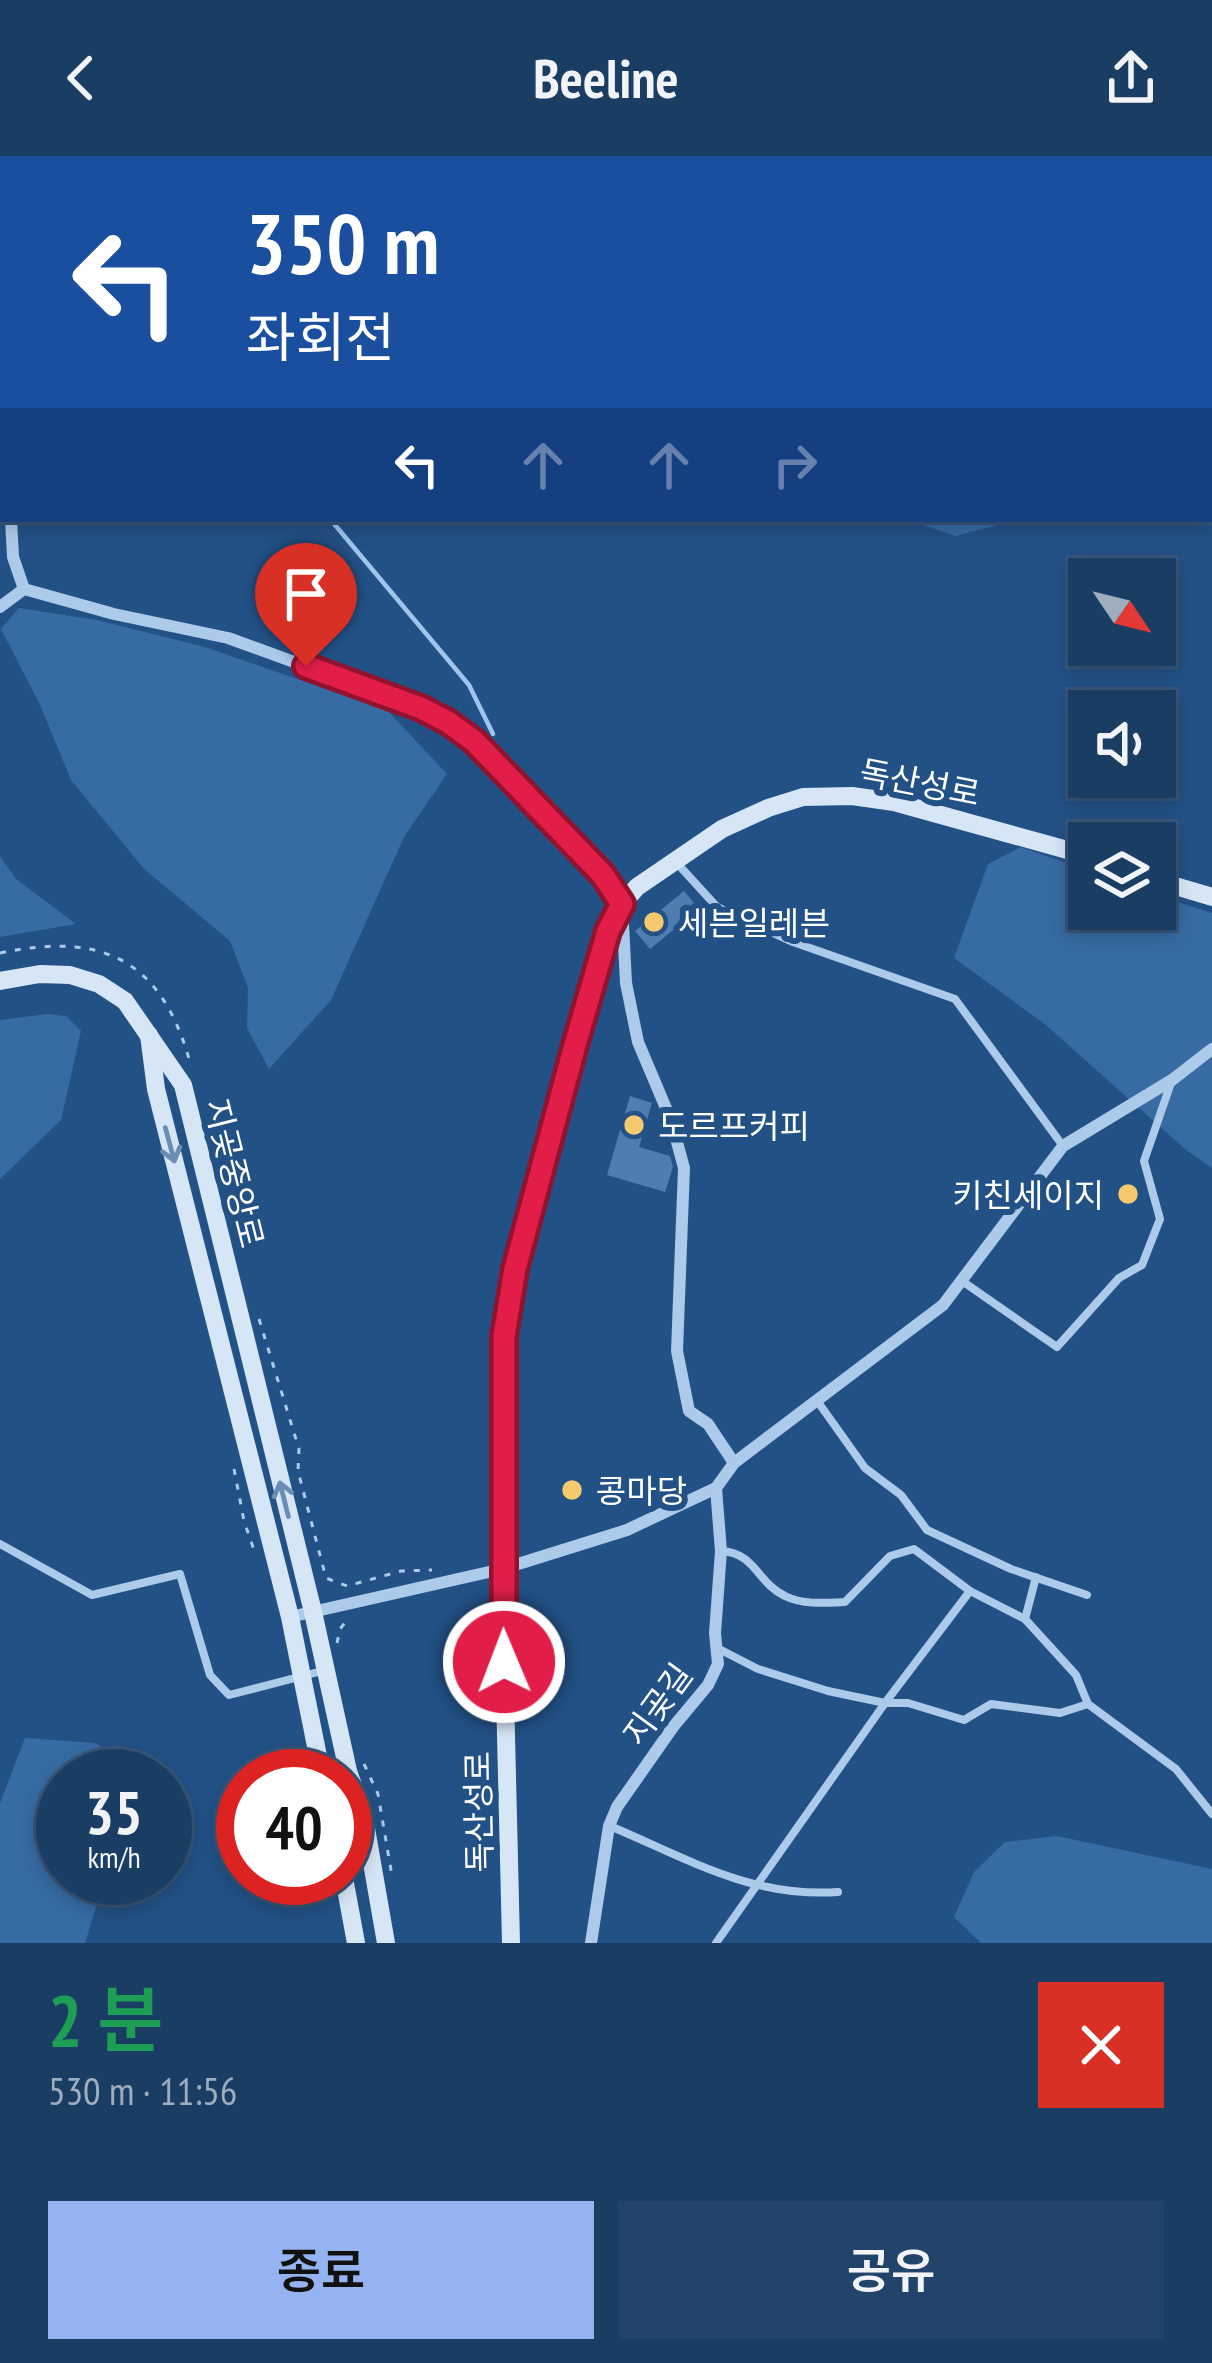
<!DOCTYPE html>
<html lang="ko">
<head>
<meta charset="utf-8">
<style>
  body { margin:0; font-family:"PT Sans Narrow","Noto Sans KR",sans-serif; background:#23446a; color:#f1f3f6; height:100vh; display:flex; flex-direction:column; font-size:45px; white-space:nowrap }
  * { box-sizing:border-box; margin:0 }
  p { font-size:39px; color:#9faebf }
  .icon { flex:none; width:66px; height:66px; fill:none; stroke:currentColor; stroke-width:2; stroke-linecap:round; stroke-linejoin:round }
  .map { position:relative; height:1787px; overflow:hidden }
  .drawer { display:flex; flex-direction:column; background:#1a3d64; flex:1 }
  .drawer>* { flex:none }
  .banner { position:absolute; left:0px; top:0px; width:1212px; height:366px; box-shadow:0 6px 18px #0003,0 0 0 3px #385678; background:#1a4fa0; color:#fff; overflow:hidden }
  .needle { width:78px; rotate:125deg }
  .fabs { position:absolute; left:1068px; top:402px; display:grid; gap:24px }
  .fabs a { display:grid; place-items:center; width:108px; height:108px; border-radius:0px; background:#1a3d64; box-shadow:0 6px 18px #0003,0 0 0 3px #385678; font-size:60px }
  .speed { position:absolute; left:36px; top:1593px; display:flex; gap:24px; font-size:60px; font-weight:700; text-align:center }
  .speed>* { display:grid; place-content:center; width:156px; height:156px; border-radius:50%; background:#1a3d64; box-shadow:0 6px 18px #0003,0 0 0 3px #385678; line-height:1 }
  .speed small { font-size:30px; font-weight:400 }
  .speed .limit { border:18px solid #d22; background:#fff; color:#111 }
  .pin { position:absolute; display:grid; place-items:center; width:102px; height:102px; color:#fff; margin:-123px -51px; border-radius:50% 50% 50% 0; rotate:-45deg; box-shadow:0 0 12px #0007 }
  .pin .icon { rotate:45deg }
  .me { position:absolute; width:132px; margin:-66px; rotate:359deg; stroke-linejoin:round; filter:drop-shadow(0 0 9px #0008) }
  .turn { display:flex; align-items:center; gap:42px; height:252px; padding:0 48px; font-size:54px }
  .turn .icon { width:156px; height:156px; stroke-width:2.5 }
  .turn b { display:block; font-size:84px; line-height:102px }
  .lanes { display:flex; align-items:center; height:114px; padding:0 48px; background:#0003; justify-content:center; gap:60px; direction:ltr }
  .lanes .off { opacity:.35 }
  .round { display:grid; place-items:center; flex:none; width:126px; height:126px; border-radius:0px; background:#23446a }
  .head { display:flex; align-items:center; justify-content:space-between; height:204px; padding:0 48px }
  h1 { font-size:72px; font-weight:600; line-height:90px; color:#1e9e55 }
  .primary-button { display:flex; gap:24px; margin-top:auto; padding:24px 48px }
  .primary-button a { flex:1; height:138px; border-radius:0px; background:#95b2f1; color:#111; font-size:48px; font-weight:600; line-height:138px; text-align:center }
  .primary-button a+a { background:#23446a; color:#f1f3f6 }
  header { display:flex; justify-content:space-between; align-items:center; height:156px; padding:0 48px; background:#1a3d64; font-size:54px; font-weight:600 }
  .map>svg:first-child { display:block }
</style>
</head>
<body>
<header><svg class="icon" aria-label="back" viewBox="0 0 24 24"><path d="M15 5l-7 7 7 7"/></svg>Beeline<svg class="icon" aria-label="share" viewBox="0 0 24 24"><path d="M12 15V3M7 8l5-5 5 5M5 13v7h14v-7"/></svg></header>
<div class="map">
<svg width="1212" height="1787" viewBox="0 0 1212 1787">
  <rect width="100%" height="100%" fill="#225186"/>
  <g fill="#366ba3">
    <polygon points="251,0 1212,0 1212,13 1209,16 1209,3 249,3"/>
    <polygon points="907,363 1020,363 955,380"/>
    <polygon points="19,452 97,464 205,491 387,554 447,618 404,681 331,844 269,913 247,872 248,832 230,785 144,713 71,624 40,549 1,473"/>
    <polygon points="1021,691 1089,715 1089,753 1155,753 1155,739 1212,757 1212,1012 1186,994 1046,869 954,802 988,708"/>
    <polygon points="0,700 16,723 76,768 0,781"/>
    <polygon points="47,858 66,860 81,875 61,964 0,1023 0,864"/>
    <polygon points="25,1582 95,1587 135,1609 133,1620 63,1620 63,1722 105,1722 85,1787 0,1787 0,1647"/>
    <polygon points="1057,1680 1212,1713 1212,1787 981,1787 954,1761 974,1716 1005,1686"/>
  </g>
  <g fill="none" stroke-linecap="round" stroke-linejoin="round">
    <g stroke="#a0c5ea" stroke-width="4.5">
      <polyline points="29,3 29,0"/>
      <polyline points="330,363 469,529 493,578"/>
    </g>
  </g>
  <g fill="#4f7db0">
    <polygon points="684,735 699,753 650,793 635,775"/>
    <polygon points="630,940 652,947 639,991 670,1000 673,1011 665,1036 607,1019"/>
  </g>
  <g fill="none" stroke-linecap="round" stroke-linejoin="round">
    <g stroke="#accae9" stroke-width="3" stroke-dasharray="6 9" stroke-linecap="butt">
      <polyline points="49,3 50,0"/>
      <polyline points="192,3 193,0"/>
      <polyline points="718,3 723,0"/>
      <polyline points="0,268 3,271"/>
      <path d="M0,797C105,775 163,805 191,910"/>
      <polyline points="259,1163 299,1293 298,1315 326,1422 347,1430 401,1415 432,1414"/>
      <polyline points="234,1313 244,1365 255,1397"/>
      <polyline points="337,1487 340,1473 347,1464"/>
      <polyline points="364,1608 378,1638 392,1720"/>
    </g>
    <g stroke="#accae9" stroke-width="8">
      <polyline points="675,705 717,751 793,786 955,843 1063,990"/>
      <polyline points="962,1125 1057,1191 1119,1122 1142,1109 1160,1063 1144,1005 1172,924"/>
      <polyline points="818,1246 865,1312 901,1339 927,1374 1011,1413 1087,1439"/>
      <polyline points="0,1388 92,1439 180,1418 210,1519 229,1539 322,1515"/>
      <path d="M721,1395C756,1397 757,1427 785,1440C803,1449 826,1447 845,1446L890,1400L914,1393L970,1435L1025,1463L1076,1519L1088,1548L1176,1613L1212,1658"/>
      <polyline points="1025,1463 1036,1421"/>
      <polyline points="719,1493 758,1513 828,1535 885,1547 908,1547 964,1564 991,1548 1060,1557 1088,1548"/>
      <path d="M610,1670C688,1703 752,1742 838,1736"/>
      <polyline points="716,1787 885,1547 970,1435"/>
    </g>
    <g stroke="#accae9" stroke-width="12">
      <polyline points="237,3 239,0"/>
      <polyline points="11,363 13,401 24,433 114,458 228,482 421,552 474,585 603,719 622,748 626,827 638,886 671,964 684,1012 677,1195 689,1255 708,1268 734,1307"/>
      <polyline points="0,451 24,433"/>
      <polyline points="290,1461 502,1413 627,1374 716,1332 734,1307 943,1149 1063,990 1172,924 1212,893"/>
      <polyline points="591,1787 609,1670 617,1651 673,1571 708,1529 718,1508 715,1477 721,1395 716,1332"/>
    </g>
    <g stroke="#d7e6f7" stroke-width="18">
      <polyline points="1155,724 1212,741"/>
      <polyline points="0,825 40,818 70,819 99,828 125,845 183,929 313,1456 348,1615 364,1661 386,1787"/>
      <polyline points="149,879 156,933 290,1461 322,1620"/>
      <polyline points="344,1722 356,1787"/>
      <polyline points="511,1787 502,1413 504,1180 515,1113 576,889 608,775 622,748 637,731 722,673 768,652 803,641 852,640 894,646 1089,700"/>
    </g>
  </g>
  <defs><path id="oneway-shaft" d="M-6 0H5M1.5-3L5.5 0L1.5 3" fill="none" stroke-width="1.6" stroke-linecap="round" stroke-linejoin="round" transform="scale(3)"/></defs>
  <g stroke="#6a8db3">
    <use href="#oneway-shaft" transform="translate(170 989) rotate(75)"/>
    <use href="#oneway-shaft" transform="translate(284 1343) rotate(-104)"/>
  </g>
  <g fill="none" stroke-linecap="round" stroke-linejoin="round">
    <g stroke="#92132f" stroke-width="30">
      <polyline id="route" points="306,510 421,552 448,566 474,585 603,719 622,748 608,775 575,889 515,1113 504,1180 504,1506"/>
    </g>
    <use href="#route" stroke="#e11d48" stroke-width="21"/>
  </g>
  <g fill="#f5c96e" stroke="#225186" stroke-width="4.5">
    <circle cx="654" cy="766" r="12"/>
    <circle cx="634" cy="969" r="12"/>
    <circle cx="1128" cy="1038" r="12"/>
    <circle cx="572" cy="1334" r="12"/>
  </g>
  <g text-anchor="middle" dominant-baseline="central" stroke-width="12" stroke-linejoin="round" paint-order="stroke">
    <g font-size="33" fill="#fff" stroke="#225186">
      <text transform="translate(920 626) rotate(11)">독산성로</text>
      <text transform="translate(235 1017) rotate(76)">지곶중앙로</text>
      <text transform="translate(657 1548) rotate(-54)">지곶길</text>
      <text transform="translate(478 1656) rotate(-91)">독산성로</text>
    </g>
    <g font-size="33" fill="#fff" stroke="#225186" text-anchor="start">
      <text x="678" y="766">세븐일레븐</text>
      <text x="658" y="969">도르프커피</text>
      <text x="1104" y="1038" text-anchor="end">키친세이지</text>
      <text x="596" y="1334">콩마당</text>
    </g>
  </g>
</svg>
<div class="fabs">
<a><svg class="needle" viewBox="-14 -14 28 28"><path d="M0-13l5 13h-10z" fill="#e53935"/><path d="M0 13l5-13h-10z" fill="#9faebf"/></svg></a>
<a><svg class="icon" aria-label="sound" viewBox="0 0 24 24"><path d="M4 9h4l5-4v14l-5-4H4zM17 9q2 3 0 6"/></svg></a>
<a><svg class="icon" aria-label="layers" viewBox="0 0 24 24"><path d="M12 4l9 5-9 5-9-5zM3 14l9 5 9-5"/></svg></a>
</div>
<div class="speed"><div>35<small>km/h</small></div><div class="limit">40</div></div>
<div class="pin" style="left:306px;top:510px;background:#d93025"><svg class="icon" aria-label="arrive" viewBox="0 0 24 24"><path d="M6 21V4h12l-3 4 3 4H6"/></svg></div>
<svg class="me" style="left:504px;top:1506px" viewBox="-20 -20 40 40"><circle r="17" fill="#e11d48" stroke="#fff" stroke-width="3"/><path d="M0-11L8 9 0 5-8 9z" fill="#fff"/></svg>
<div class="banner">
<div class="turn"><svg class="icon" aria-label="left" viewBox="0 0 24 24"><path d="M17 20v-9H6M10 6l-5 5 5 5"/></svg><div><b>350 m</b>좌회전</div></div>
<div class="lanes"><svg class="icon" aria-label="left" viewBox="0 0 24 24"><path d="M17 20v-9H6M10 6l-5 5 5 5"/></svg><svg class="icon off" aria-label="ahead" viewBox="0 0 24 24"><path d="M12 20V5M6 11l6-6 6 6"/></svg><svg class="icon off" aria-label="ahead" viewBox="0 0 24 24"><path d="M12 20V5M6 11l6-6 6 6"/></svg><svg class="icon off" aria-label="right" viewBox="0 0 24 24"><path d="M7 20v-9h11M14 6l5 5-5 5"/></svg></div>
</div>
</div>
<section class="drawer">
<div class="head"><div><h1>2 분</h1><p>530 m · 11:56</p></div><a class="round" style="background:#d93025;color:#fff"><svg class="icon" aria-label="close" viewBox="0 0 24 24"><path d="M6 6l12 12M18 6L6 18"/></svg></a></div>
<div class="primary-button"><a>종료</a><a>공유</a></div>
</section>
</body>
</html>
